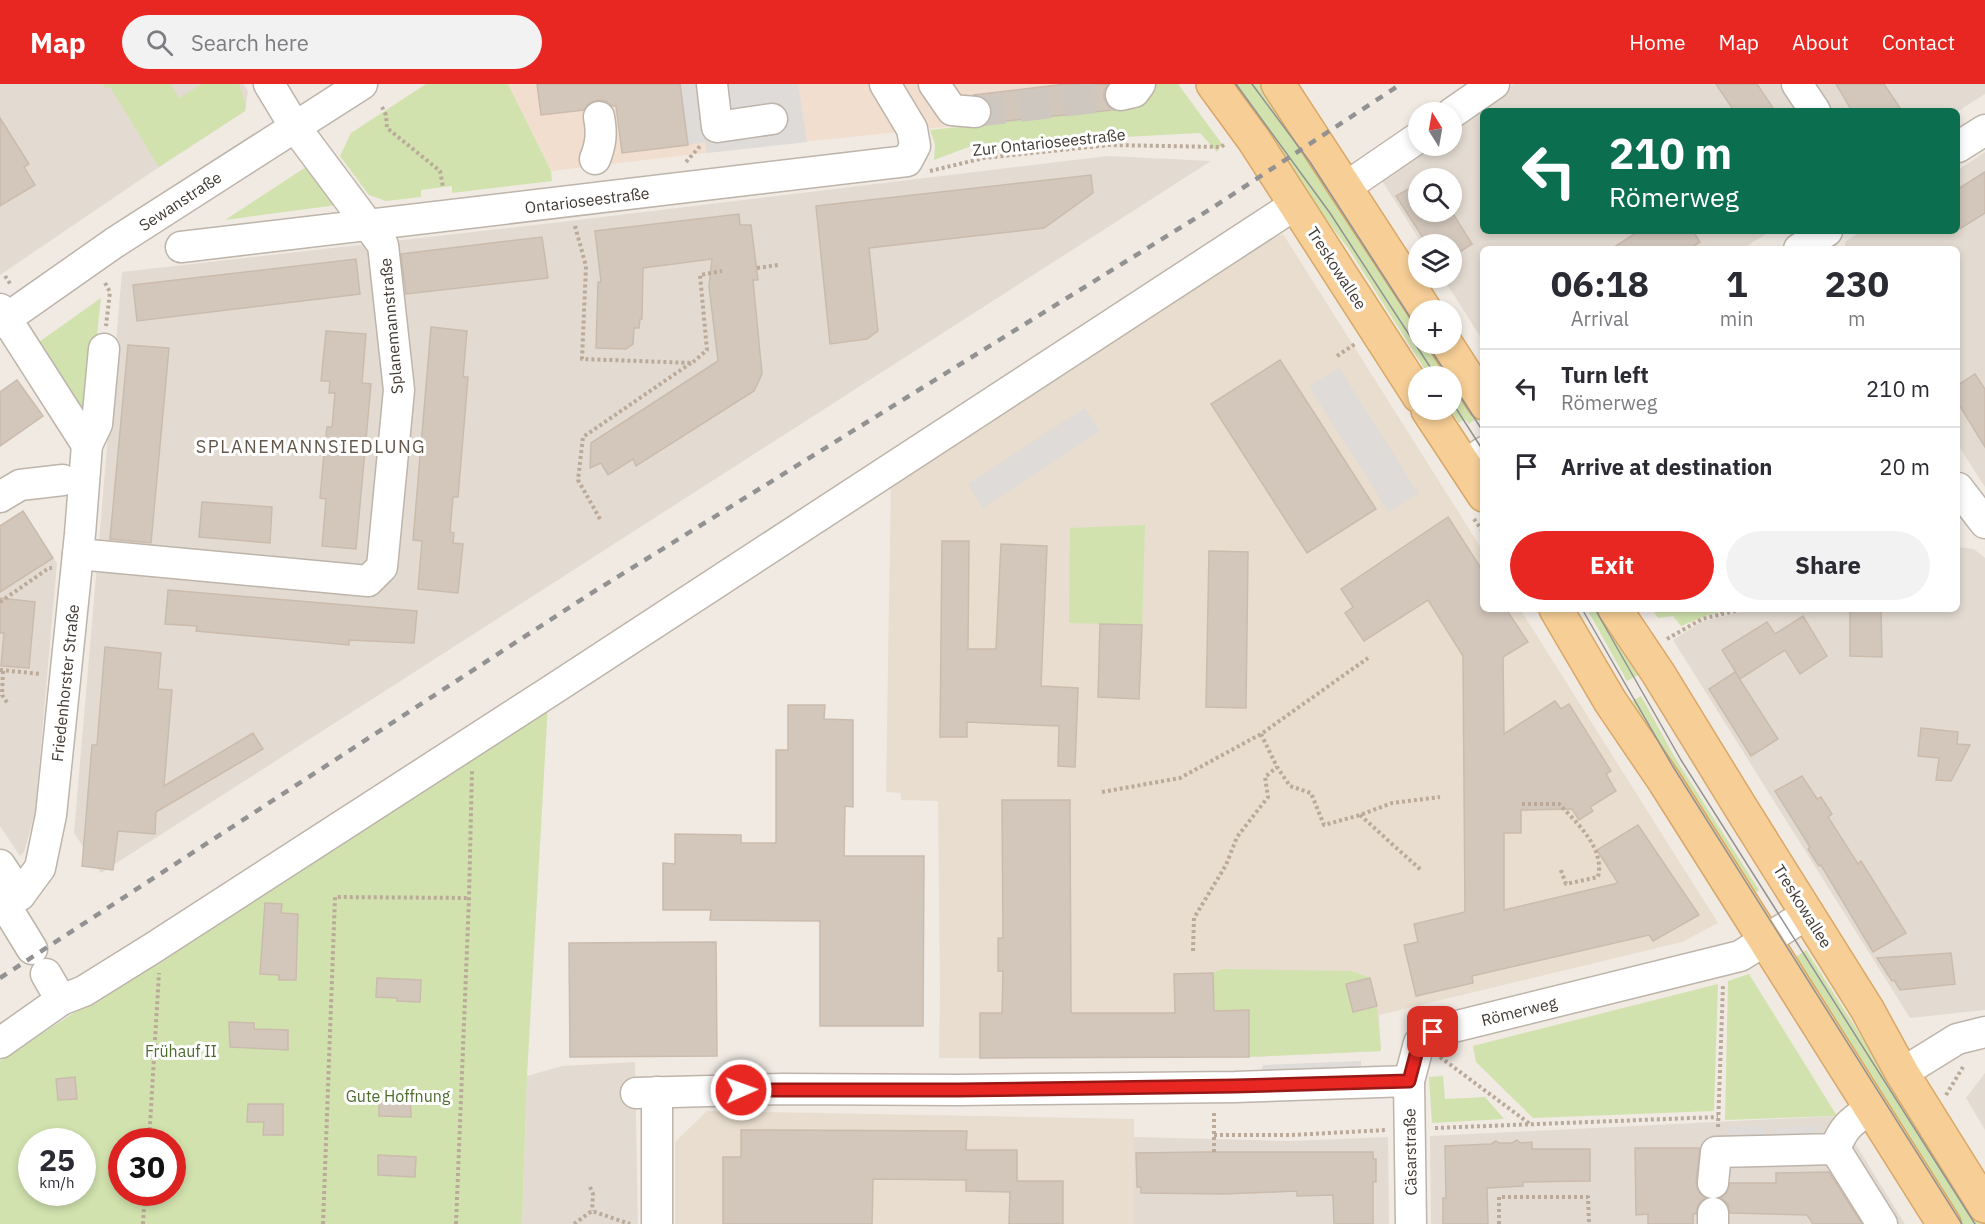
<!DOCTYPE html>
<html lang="en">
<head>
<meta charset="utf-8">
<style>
  body { margin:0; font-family:"IBM Plex Sans",sans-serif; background:#f2f2f3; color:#2b2b33; height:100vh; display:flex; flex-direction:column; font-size:22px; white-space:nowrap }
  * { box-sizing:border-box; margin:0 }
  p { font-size:20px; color:#7c7c81 }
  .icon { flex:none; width:33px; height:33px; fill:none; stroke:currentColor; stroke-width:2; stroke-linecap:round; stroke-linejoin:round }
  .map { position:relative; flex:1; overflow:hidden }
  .sheet { position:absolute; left:1480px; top:162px; width:480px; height:366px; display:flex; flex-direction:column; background:#fff; border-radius:9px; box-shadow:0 3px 9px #0003 }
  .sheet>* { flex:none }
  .banner { position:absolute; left:1480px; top:24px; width:480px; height:126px; border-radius:9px; box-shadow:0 3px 9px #0003; background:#0b6e4f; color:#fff; overflow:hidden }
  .needle { width:39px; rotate:349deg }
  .fabs { position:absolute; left:1408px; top:18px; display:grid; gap:12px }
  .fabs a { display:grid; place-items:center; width:54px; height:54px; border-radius:50%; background:#fff; box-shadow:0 3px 9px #0003; font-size:30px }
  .speed { position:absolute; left:18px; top:1044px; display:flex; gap:12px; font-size:30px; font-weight:700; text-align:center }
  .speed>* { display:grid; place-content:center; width:78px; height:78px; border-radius:50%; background:#fff; box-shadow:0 3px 9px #0003; line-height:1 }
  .speed small { font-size:15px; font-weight:400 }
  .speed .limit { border:9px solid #d22; background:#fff; color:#111 }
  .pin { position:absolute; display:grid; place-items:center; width:51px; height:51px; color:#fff; margin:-26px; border-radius:12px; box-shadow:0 3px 9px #0006 }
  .me { position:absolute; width:66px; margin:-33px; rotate:88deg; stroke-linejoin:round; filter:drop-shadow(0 0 4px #0008) }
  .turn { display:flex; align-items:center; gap:21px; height:126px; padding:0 30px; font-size:27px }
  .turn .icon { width:78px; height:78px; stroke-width:2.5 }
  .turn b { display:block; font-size:42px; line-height:51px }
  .eta { display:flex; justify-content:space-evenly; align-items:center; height:102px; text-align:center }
  .eta b { font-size:36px; font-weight:800; line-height:42px }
  .action { display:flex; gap:12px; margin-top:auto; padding:12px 30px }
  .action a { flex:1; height:69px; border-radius:36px; background:#e82622; color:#fff; font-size:24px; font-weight:800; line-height:69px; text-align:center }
  .action a+a { background:#f2f2f3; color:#2b2b33 }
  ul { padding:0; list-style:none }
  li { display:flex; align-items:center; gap:18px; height:78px; padding:0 30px; border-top:2px solid #e1e1e2 }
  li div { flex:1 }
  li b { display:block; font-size:22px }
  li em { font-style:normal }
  header { display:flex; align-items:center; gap:36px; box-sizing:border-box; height:84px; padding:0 30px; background:#e82622; color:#fff }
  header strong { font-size:28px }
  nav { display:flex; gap:33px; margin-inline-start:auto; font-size:21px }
  .search { width:420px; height:54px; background:#f2f2f3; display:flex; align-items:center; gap:15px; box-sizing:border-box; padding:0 21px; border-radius:33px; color:#7c7c81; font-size:22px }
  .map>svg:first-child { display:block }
</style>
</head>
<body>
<header>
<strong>Map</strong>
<div class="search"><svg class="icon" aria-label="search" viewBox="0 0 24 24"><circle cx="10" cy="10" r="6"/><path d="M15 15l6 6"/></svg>Search here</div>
<nav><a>Home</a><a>Map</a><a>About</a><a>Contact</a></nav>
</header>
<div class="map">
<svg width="1985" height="1140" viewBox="0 0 1985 1140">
  <rect width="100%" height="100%" fill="#f0eae3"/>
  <g fill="#e3dbd1" fill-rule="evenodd">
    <polygon points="0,0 243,0 248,7 245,27 159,83 0,191"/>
    <path d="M1514,0H1780L1798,27H1484V147H1771L1742,165H1484L1483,257L1443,194H1452V160H1422L1379,92L1424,62H1452V42ZM1419,94H1452V128H1419Z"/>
    <polygon points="1812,0 1985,0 1985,10 1958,27 1829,27"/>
    <polygon points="1985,68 1985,403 1958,361 1958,165 1844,165 1846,157 1862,147 1958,147 1958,86"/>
    <polygon points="1108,72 1211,77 101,789 74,749 122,188 561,138"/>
    <polygon points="1958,463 1974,465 1985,474 1985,926 1910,934 1673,556 1701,538 1752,525 1958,525"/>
    <polygon points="53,474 57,479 35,729 24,768 20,772 0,742 0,508"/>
    <polygon points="635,978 638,1140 522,1140 527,992 562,982"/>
    <polygon points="1985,989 1985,1046 1966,1014"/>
    <polygon points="1838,1032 1905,1140 1431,1140 1430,1052"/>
    <polygon points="1134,1053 1288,1057 1388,1053 1389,1140 1134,1140"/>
  </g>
  <polygon fill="#f1decf" points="508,0 1147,0 1129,24 764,62 551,87"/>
  <g fill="#e8ddce">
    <polygon points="1283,150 1483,467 1484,525 1520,525 1718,839 1682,858 1379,931 1381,967 1249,973 939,974 940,907 938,717 901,716 901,709 886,708 891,396 1247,165"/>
    <polygon points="707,1027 1134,1035 1134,1140 675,1140 675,1058"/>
  </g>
  <g fill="#d1e2ae" fill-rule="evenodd">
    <polygon points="103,0 170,0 179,14 202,0 239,0 246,21 245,27 159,83 110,3 105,4"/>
    <polygon points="426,0 508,0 551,87 552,97 452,109 452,102 421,106 421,113 386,117 369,111 340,72 351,49"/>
    <polygon points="1147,0 1178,0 1222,60 1217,68 1200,49 974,61 934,76 935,60 930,46 1129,24"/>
    <polygon points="1226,0 1260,0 1314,75 1419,237 1419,260 1433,260 1479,333 1469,340 1465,335 1459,339 1450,326 1452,326 1452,292 1429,292 1350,167"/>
    <polygon points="306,83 315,91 337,121 225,136"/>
    <polygon points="101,214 88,334 39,258"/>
    <polygon points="1145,441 1142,541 1069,539 1070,444"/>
    <polygon points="1587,525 1603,525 1645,587 1627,597"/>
    <polygon points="1652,525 1733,525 1708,531 1681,542 1673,532 1658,534"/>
    <polygon points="1641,612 1674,672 1759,806 1755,809 1627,627 1635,622 1632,617"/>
    <path d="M548,619L527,992L522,1140H0V977ZM32,1058H82V1108H32ZM122,1058H172V1108H122Z"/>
    <polygon points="1806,866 1873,971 1885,986 1984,1140 1957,1140 1790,877"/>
    <polygon points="1222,885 1352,887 1370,894 1346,900 1353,928 1377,922 1381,967 1249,973 1249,926 1214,927 1213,889"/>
    <polygon points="1749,890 1837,1032 1725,1036 1728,897"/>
    <polygon points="1718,900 1714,1027 1533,1034 1476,978 1473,962"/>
    <polygon points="1443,992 1445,1015 1485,1013 1504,1035 1432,1039 1429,993"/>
  </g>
  <g fill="#dedbd8">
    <polygon points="680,0 798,0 807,58 707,69 705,58 688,61"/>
    <polygon points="1339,284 1418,409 1389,428 1309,302"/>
    <polygon points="1085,324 1100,347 983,424 968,400"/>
    <polygon points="1361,977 1361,993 1261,988 1263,981"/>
    <polygon points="1766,1042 1766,1057 1727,1058 1727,1043"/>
    <polygon points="1817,1042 1817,1056 1774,1057 1773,1044"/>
  </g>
  <g fill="#d3c7bc" stroke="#cbbbad" stroke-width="1.5">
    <polygon points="537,0 680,0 688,61 622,69 616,22 612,22 606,17 597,16 589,19 584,26 541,31"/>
    <polygon points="1066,0 1108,0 1104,7 1104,14 1108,22 1113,26 987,39 992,30 990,20 984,14 973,11"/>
    <polygon points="1716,0 1757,0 1775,27 1734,27"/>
    <polygon points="1836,0 1884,0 1902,27 1852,27"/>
    <polygon points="0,34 29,80 24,83 35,101 0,122"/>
    <polygon points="1985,88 1985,129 1958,146 1958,105"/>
    <polygon points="1091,91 1093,109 1044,144 869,164 878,247 867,255 830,260 816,122"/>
    <polygon points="1419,99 1419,128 1452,128 1472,160 1452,173 1452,160 1427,160 1396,112"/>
    <polygon points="739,130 740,141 751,141 758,196 753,196 762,290 754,307 636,382 633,375 608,391 601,379 590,384 591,359 718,277 709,202 712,175 643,184 642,235 640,235 639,244 634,244 633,260 626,265 596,264 598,198 601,198 595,147"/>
    <polygon points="1639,147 1693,147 1700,158 1689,165 1611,165"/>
    <polygon points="542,153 548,194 406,210 401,170"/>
    <polygon points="356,175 360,210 137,237 133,201"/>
    <polygon points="431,243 467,247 463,293 468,293 458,413 453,413 450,448 454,449 453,459 463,460 458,509 418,505 422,457 413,456"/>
    <polygon points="326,247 366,250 362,299 371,300 356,465 322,462 326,415 320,414 323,380 327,343 332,343 335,309 329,309 330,297 321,297"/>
    <polygon points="128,261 169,264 151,459 110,455"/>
    <polygon points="1280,276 1376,425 1307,469 1211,320"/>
    <polygon points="1975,290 1985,305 1985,363 1958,319 1958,301"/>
    <polygon points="17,296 43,332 0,362 0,308"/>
    <polygon points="202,418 272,423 270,459 199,453"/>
    <polygon points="23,427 53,474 0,508 0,442"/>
    <polygon points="1448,433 1484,489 1484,525 1506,525 1528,558 1503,573 1504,650 1555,617 1561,625 1569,620 1611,687 1606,690 1616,707 1590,723 1593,727 1579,736 1572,725 1521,726 1521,749 1504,749 1504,826 1618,799 1597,766 1638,741 1699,831 1653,857 1649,851 1472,892 1473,899 1416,912 1404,861 1418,858 1414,840 1465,828 1463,572 1428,516 1364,557 1345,529 1353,523 1341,505"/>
    <polygon points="942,457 969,457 968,565 996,565 1001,460 1047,462 1041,602 1078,604 1075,683 1058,682 1059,642 967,638 967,653 940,653"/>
    <polygon points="1209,467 1248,468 1246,624 1206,623"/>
    <polygon points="168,506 417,527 414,559 349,556 349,561 196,547 197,542 165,540"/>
    <polygon points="0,514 35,518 29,584 1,582 4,549 0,549"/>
    <polygon points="1850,525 1881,525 1882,573 1850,572"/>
    <polygon points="1803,532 1827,572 1800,590 1785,566 1740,595 1722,566 1767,538 1775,550"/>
    <polygon points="1100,540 1142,541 1139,615 1098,613"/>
    <polygon points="105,563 161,569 158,605 172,606 164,702 253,649 263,665 156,728 155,750 118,747 113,786 82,782 92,661 97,661"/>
    <polygon points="1735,588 1778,655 1751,672 1709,605"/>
    <polygon points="788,621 825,621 824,635 853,636 853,723 845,722 844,772 924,772 923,942 820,942 820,837 710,836 711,826 663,826 663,779 675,780 675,750 741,751 741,759 776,759 776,666 788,666"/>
    <polygon points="1921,644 1958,648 1957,660 1970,661 1951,697 1936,696 1939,674 1918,672"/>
    <polygon points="1802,692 1817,715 1821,713 1832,730 1828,733 1858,780 1861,777 1906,849 1873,868 1821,781 1819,782 1808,765 1810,763 1775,707"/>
    <polygon points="1002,716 1070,716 1071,929 1175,929 1174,890 1213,889 1214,927 1249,926 1249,973 980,974 980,929 1002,929 1003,887 998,887 998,854 1003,854"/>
    <polygon points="265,819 282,820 281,829 298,830 296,896 279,896 279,891 260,890"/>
    <polygon points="716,858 717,972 570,973 569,859"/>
    <polygon points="1951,869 1955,900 1900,906 1894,896 1892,897 1877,874"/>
    <polygon points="377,894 421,896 420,918 397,917 397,914 376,913"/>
    <polygon points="1370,894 1377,922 1353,928 1346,900"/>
    <polygon points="229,938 254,939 254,945 288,946 288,966 230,963"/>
    <polygon points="75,993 77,1015 58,1016 56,995"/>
    <polygon points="390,1007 410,1007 411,1033 379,1032 379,1011 390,1012"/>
    <polygon points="248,1020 283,1020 283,1051 263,1051 264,1038 247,1038"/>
    <polygon points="741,1046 967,1047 966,1066 1017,1066 1017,1097 1063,1097 1063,1140 1009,1140 1010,1108 966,1107 966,1096 873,1095 872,1140 723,1140 723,1073 741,1073"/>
    <polygon points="1517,1056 1521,1059 1532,1058 1532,1065 1590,1065 1590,1097 1523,1098 1523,1102 1487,1104 1488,1140 1443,1140 1443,1114 1446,1114 1445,1062 1491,1060 1496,1057 1499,1059 1512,1059"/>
    <polygon points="1635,1064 1700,1064 1696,1098 1698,1107 1705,1114 1698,1121 1696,1130 1693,1130 1693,1140 1648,1140 1648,1130 1636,1131"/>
    <polygon points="1205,1068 1373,1068 1373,1075 1376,1075 1376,1098 1373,1098 1373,1140 1334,1140 1333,1111 1297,1112 1297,1107 1225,1110 1141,1109 1141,1103 1137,1103 1136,1069"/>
    <polygon points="378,1071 416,1073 415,1093 378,1091"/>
    <polygon points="1829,1088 1862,1140 1813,1140 1807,1131 1730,1129 1728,1120 1721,1114 1727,1108 1730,1099 1776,1099 1776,1089"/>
  </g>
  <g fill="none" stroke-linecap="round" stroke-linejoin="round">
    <polyline stroke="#cdc7c0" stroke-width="30" stroke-dasharray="30 15" stroke-linecap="butt" points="975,28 1121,11"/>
    <g stroke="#bdb4aa" stroke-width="33">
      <g id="minor">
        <polyline points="712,0 717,43 772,35"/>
        <polyline points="934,0 952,26 975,28"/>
        <polyline points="1797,0 1815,27"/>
        <polyline points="1121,11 1134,8 1140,0"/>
        <polyline points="1452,29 1494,0"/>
        <polyline points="1958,63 1985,46"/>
        <path d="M595,75C601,60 602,49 599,33"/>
        <polyline points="1346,103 1419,53"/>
        <polyline points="181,163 907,77 915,62 912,45 885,0"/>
        <polyline points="1799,165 1827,147"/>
        <polyline points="0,225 87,361"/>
        <polyline points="0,239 114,159 362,0"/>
        <polyline points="1464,381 1484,368"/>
        <polyline points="1958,404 1985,439"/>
        <polyline points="0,413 20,401 63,396"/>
        <polyline points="78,470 368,497 382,483 399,306 383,161 295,43 269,0"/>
        <polyline points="0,781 20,811"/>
        <polyline points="5,821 32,865"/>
        <polyline points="0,824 20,811 40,784 51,731 80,450 87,361 97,340 104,265"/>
        <polyline points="46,890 61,916"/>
        <polyline points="0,959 61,916 84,907 153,864 552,606 1296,120"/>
        <polyline points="1902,989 1957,955 1985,948"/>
        <polyline points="657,1008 657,1140"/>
        <polyline points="636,1009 783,1005 958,1006 1235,1003 1409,997"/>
        <polyline points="1835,1065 1882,1140"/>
        <path d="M1713,1099L1716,1068L1835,1065C1844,1042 1851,1038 1871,1024"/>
        <polyline points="1411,1140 1409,997 1419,959 1433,948 1740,872 1807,830"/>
        <polyline points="1713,1140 1713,1129"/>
      </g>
    </g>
    <g stroke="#d9a868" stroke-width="36">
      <g id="major">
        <polyline points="1213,0 1254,56 1419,312"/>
        <polyline points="1278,0 1425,226"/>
        <polyline points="1446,260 1484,319"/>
        <polyline points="1428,326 1484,411"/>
        <polyline points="1556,525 1610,617 1665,698 1765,856 1944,1140"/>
        <polyline points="1615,525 1658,589 1741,724 1867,925 1902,989 1985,1122"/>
      </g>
    </g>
    <g stroke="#ba9" stroke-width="4" stroke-dasharray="3 3" stroke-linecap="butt">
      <polyline points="382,23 386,31 387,44 440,87 443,103"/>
      <polyline points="686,78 701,61"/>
      <polyline points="930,87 984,74 1109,61 1221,63 1225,60"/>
      <polyline points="575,142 586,182 582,275 692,279 707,266 700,191 722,187"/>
      <polyline points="757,184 778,181"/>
      <polyline points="5,192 11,201"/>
      <polyline points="105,199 110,208 106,242"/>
      <polyline points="1337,272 1355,260"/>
      <polyline points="600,435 578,396 583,353 691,279"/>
      <polyline points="1474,435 1484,449"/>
      <polyline points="0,518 49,484 52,484"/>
      <polyline points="1715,525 1725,529"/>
      <polyline points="1667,555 1702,535 1743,525"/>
      <polyline points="0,586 41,590"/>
      <polyline points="3,587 2,611 8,620"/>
      <polyline points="1261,650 1277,683 1290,702 1311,709 1324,741 1360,731 1392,719 1440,713"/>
      <polyline points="1102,708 1180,694 1261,650 1368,574"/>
      <path d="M1522,720H1559C1577,739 1605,764 1598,793L1566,800L1560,784"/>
      <polyline points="1360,731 1422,787"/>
      <polyline points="1193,867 1194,834 1226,781 1237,753 1268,713 1265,693 1277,683"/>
      <polyline points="1440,973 1530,1040"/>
      <polyline points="1946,1011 1963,983"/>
      <polyline points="1718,1043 1723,901"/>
      <polyline points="1435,1044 1718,1033"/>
      <polyline points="1214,1051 1292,1051 1386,1046"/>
      <polyline points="149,1058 159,889"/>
      <polyline points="1214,1068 1214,1027"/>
      <polyline points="590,1103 593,1110 592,1127"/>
      <polyline points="143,1140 145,1108"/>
      <polyline points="323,1140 335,813 469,814"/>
      <polyline points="456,1140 469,814 472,687"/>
      <polyline points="574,1140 592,1127 630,1140"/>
      <polyline points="1499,1140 1499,1113 1588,1113 1589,1140"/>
    </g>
    <use href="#minor" stroke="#fff" stroke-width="30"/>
    <use href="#major" stroke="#f6ce96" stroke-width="33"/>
    <g stroke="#929292" stroke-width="1.5">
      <polyline points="1236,0 1330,129 1436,292"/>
      <polyline points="1252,0 1310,78 1419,247"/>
      <polyline points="1427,260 1448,292"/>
      <polyline points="1452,299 1484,349"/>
      <polyline points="1452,318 1484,368"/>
      <polyline points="1582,525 1672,681 1962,1140"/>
      <polyline points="1595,525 1681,676 1975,1140"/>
    </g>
    <polyline stroke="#929292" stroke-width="4.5" stroke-dasharray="8 8" stroke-linecap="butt" points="0,894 590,510 1212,124 1401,0"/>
  </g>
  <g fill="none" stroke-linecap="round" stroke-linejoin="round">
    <g stroke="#971916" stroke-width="15">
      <polyline id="route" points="741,1006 958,1006 1235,1002 1409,997 1419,959 1433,948"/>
    </g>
    <use href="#route" stroke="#e82622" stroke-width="10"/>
  </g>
  <g text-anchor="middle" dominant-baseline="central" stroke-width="6" stroke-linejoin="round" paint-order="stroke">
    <g font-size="16" fill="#413a34" stroke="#fff">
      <text transform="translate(1049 58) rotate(-6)">Zur Ontarioseestraße</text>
      <text transform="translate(587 116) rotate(-7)">Ontarioseestraße</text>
      <text transform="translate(180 117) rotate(-33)">Sewanstraße</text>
      <text transform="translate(1337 184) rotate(57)">Treskowallee</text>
      <text transform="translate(391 242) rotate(-95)">Splanemannstraße</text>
      <text transform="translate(65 599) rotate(-84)">Friedenhorster Straße</text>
      <text transform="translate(1803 822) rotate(58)">Treskowallee</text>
      <text transform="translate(1519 927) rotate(-14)">Römerweg</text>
      <text transform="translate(1410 1068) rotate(-91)">Cäsarstraße</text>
    </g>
    <g font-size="16" fill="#4e6d2d" stroke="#fff">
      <text x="181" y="967">Frühauf II</text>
      <text x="398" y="1012">Gute Hoffnung</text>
    </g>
    <g font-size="18" letter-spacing="1.5" fill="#63574c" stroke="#fff">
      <text x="311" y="362">SPLANEMANNSIEDLUNG</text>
    </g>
  </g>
</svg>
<div class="fabs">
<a><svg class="needle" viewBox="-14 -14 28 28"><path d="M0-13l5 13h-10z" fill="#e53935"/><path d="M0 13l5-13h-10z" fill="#7c7c81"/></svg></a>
<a><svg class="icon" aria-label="search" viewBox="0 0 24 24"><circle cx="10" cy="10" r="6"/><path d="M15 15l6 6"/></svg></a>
<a><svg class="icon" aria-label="layers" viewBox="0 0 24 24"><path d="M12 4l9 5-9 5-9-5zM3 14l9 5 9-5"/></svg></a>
<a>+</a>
<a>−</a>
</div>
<div class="speed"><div>25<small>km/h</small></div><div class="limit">30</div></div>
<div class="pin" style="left:1433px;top:948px;background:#d93025"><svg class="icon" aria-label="arrive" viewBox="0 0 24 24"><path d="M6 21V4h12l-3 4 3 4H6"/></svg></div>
<svg class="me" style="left:741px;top:1006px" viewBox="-20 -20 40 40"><circle r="17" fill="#e82622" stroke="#fff" stroke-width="3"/><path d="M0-11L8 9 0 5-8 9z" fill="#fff"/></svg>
<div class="banner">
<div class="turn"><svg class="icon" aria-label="left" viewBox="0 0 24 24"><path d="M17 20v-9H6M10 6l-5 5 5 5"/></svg><div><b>210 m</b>Römerweg</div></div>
</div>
<section class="sheet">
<div class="eta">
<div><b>06:18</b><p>Arrival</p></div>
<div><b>1</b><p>min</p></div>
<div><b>230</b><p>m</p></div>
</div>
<ul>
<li><svg class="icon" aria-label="left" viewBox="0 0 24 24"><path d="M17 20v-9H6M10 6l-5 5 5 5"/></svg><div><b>Turn left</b><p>Römerweg</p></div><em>210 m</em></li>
<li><svg class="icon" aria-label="arrive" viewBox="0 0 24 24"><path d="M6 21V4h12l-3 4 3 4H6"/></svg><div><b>Arrive at destination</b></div><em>20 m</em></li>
</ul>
<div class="action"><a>Exit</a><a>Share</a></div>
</section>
</div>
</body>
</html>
